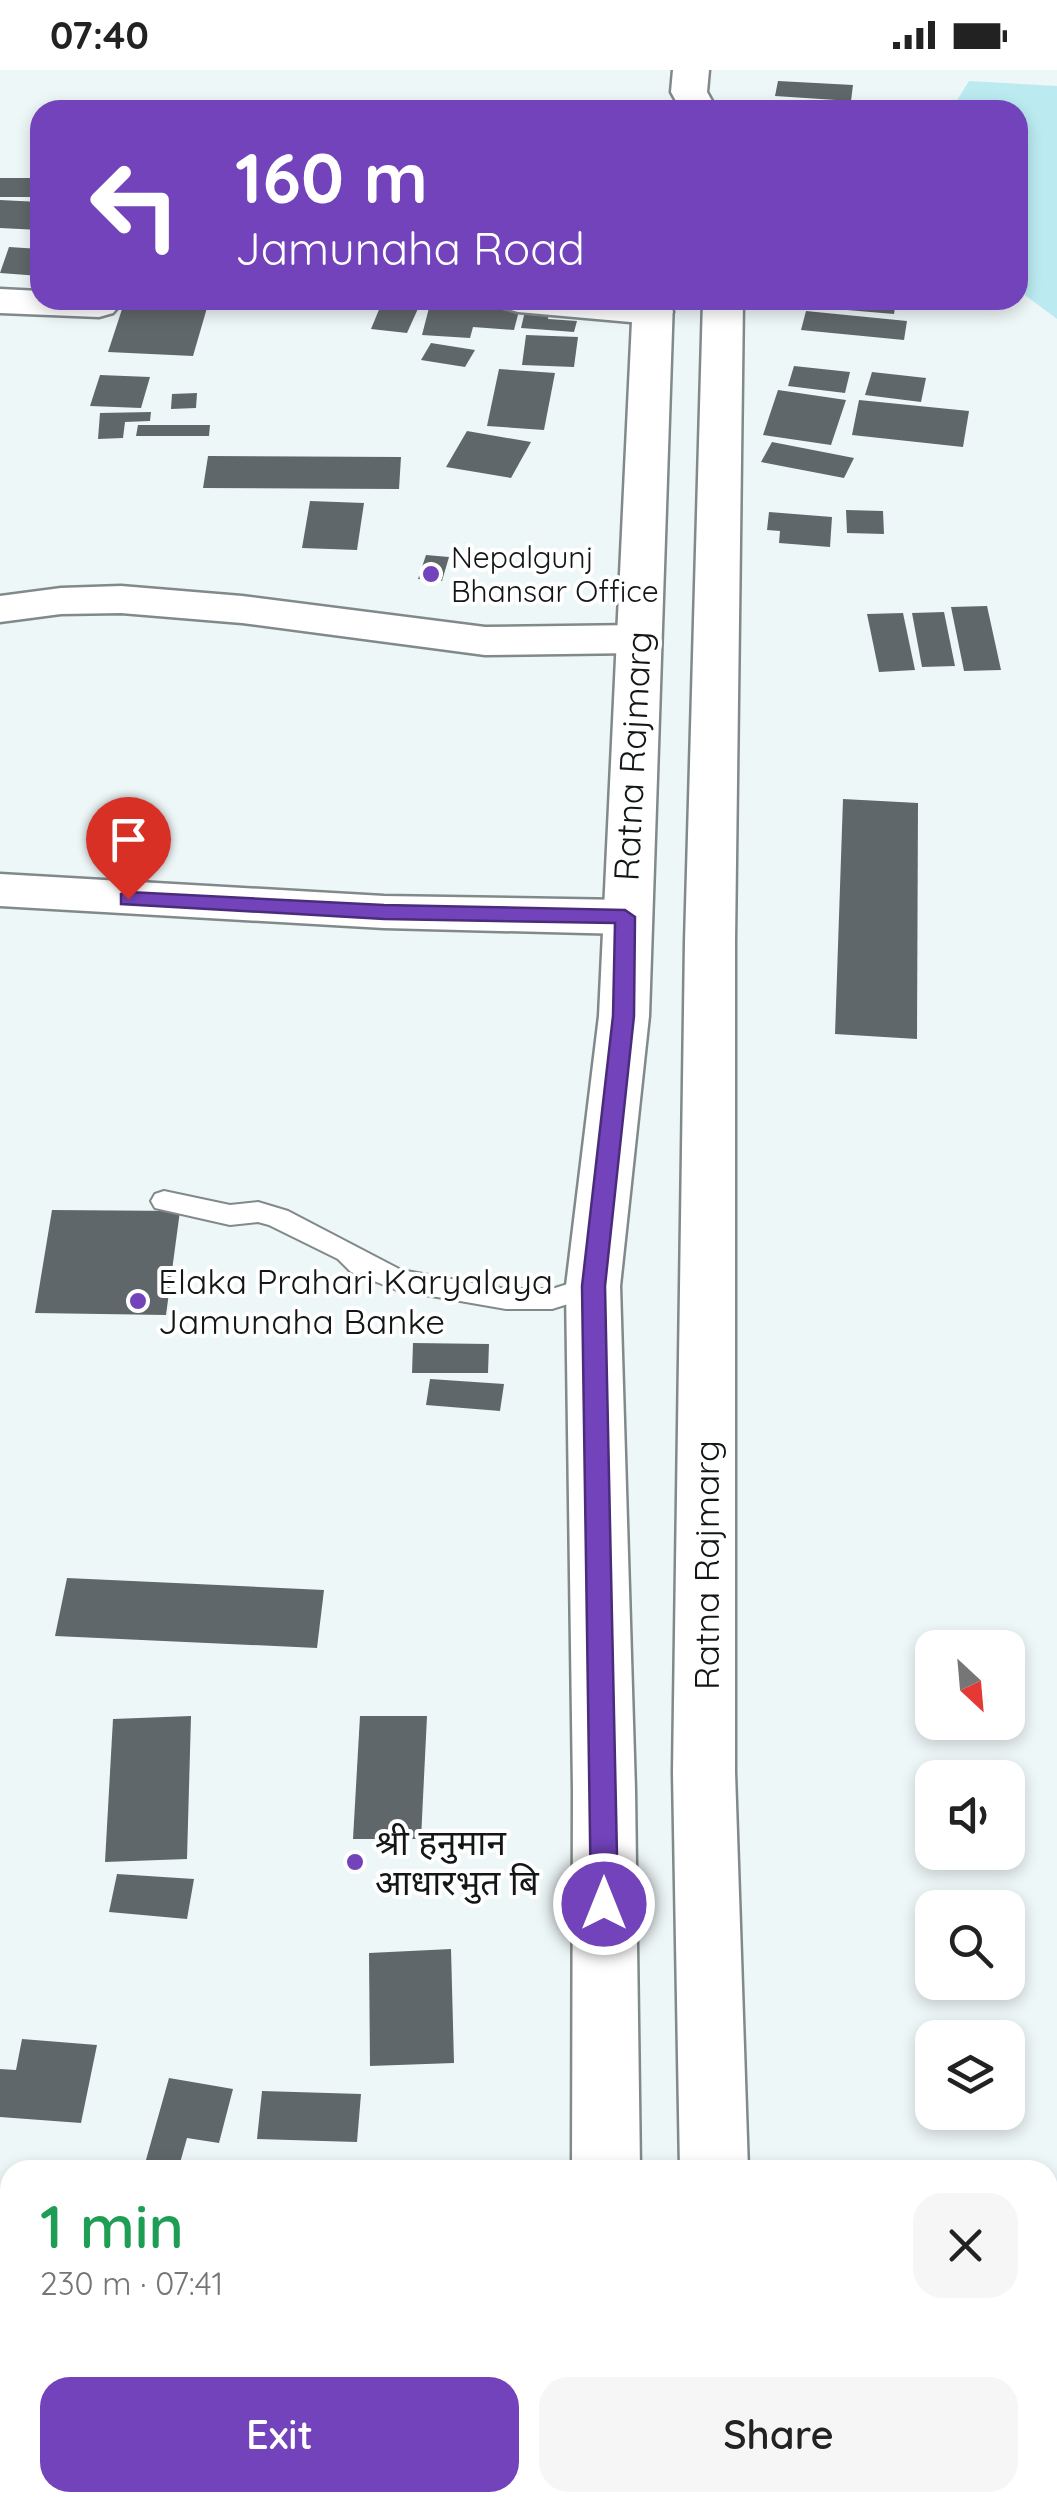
<!DOCTYPE html>
<html lang="en">
<head>
<meta charset="utf-8">
<style>
  body { margin:0; font-family:Quicksand,"Noto Sans Devanagari",sans-serif; background:#f6f6f6; color:#222; height:100vh; display:flex; flex-direction:column; font-size:38px; white-space:nowrap }
  * { box-sizing:border-box; margin:0 }
  p { font-size:32px; color:#767676 }
  .icon { flex:none; width:55px; height:55px; fill:none; stroke:currentColor; stroke-width:2; stroke-linecap:round; stroke-linejoin:round }
  .map { position:relative; flex:1; overflow:hidden }
  .side { position:absolute; left:0px; top:2090px; width:1058px; height:352px; display:flex; flex-direction:column; background:#fff; border-radius:30px 30px 0 0; box-shadow:0 5px 15px #0003 }
  .side>* { flex:none }
  .hud { position:absolute; left:30px; top:30px; width:998px; height:210px; border-radius:30px; box-shadow:0 5px 15px #0003; background:#7243bb; color:#fff; overflow:hidden }
  .needle { width:65px; rotate:154deg }
  .fabs { position:absolute; left:915px; top:1560px; display:grid; gap:20px }
  .fabs a { display:grid; place-items:center; width:110px; height:110px; border-radius:20px; background:#fff; box-shadow:0 5px 15px #0003; font-size:50px }
  .pin { position:absolute; display:grid; place-items:center; width:85px; height:85px; color:#fff; margin:-102px -42px; border-radius:50% 50% 50% 0; rotate:-45deg; box-shadow:0 0 10px #0007 }
  .pin .icon { rotate:45deg }
  .me { position:absolute; width:110px; margin:-55px; rotate:0deg; stroke-linejoin:round; filter:drop-shadow(0 0 8px #0008) }
  .turn { display:flex; align-items:center; gap:35px; height:210px; padding:0 40px; font-size:45px }
  .turn .icon { width:130px; height:130px; stroke-width:2.5 }
  .turn b { display:block; font-size:70px; line-height:85px }
  .round { display:grid; place-items:center; flex:none; width:105px; height:105px; border-radius:30px; background:#f6f6f6 }
  .overview { display:flex; align-items:center; justify-content:space-between; height:170px; padding:0 40px }
  h1 { font-size:60px; font-weight:600; line-height:75px; color:#1e9e55 }
  .action { display:flex; gap:20px; margin-top:auto; padding:20px 40px }
  .action a { flex:1; height:115px; border-radius:30px; background:#7243bb; color:#fff; font-size:40px; font-weight:600; line-height:115px; text-align:center }
  .action a+a { background:#f6f6f6; color:#222 }
  .status { display:flex; justify-content:space-between; align-items:center; height:70px; padding:0 50px; background:#fff; direction:ltr }
  .status svg { height:28px; fill:currentColor }
  .map>svg:first-child { display:block }
</style>
</head>
<body>
<div class="status"><b>07:40</b><svg viewBox="0 0 49 12"><path d="M0 12V9h3v3zM5 12V6h3v6zM10 12V3h3v9zM15 12V0h3v12zM26 1h20v11H26zM47 4h2v5h-2z"/></svg></div>
<div class="map">
<svg width="1057" height="2441" viewBox="0 0 1057 2441">
  <rect width="100%" height="100%" fill="#eef7f8"/>
  <polygon fill="#bbebf1" points="969,11 1057,16 1057,249 1018,220 1018,40 951,40"/>
  <g fill="#60676a">
    <polygon points="778,11 853,15 851,31 775,26"/>
    <polygon points="532,30 594,38 594,40 526,40"/>
    <rect x="0" y="108" width="40" height="19"/>
    <polygon points="0,130 40,132 40,160 0,158"/>
    <polygon points="9,177 40,179 40,206 0,203"/>
    <polygon points="125,230 209,231 193,286 108,282"/>
    <polygon points="245,230 316,230 315,239 244,239"/>
    <polygon points="383,230 421,232 407,263 371,259"/>
    <polygon points="431,230 468,230 521,233 514,260 473,257 470,268 422,265"/>
    <polygon points="777,230 896,230 894,244 776,234"/>
    <polygon points="526,237 550,238 548,249 577,251 574,262 521,258"/>
    <polygon points="806,241 907,251 904,270 801,260"/>
    <polygon points="526,265 578,267 574,297 522,295"/>
    <polygon points="431,273 475,280 465,297 421,290"/>
    <polygon points="794,296 850,302 845,323 788,316"/>
    <polygon points="499,299 555,303 544,360 487,356"/>
    <polygon points="872,302 926,308 921,332 865,325"/>
    <polygon points="100,305 150,307 141,338 90,336"/>
    <polygon points="778,320 846,330 831,375 763,365"/>
    <polygon points="197,323 196,338 171,339 172,324"/>
    <polygon points="859,330 969,341 963,377 852,365"/>
    <polygon points="151,342 150,351 125,352 123,368 98,369 100,343"/>
    <polygon points="138,355 210,355 209,366 136,366"/>
    <polygon points="467,361 531,372 511,408 446,397"/>
    <polygon points="772,372 854,388 844,408 761,392"/>
    <polygon points="208,386 401,387 399,419 203,418"/>
    <polygon points="310,431 364,433 357,480 302,478"/>
    <polygon points="846,440 883,441 884,464 847,463"/>
    <polygon points="769,442 832,447 830,477 779,473 780,461 767,460"/>
    <polygon points="426,485 449,487 442,511 418,509"/>
    <polygon points="987,536 1001,600 964,601 951,537"/>
    <polygon points="944,542 955,596 922,597 912,543"/>
    <polygon points="903,543 915,600 879,602 867,544"/>
    <polygon points="843,729 918,733 917,969 835,964"/>
    <polygon points="52,1140 180,1141 166,1245 35,1243"/>
    <polygon points="413,1273 489,1274 488,1303 412,1303"/>
    <polygon points="430,1309 504,1314 500,1341 426,1335"/>
    <polygon points="67,1508 324,1520 317,1578 55,1566"/>
    <polygon points="191,1646 187,1789 105,1792 113,1649"/>
    <polygon points="360,1646 427,1646 421,1769 353,1769"/>
    <polygon points="117,1804 194,1809 187,1849 109,1842"/>
    <polygon points="451,1879 454,1993 370,1996 369,1883"/>
    <polygon points="22,1969 97,1975 81,2053 0,2047 0,1999 16,2000"/>
    <polygon points="169,2008 233,2019 219,2073 187,2068 178,2100 144,2097"/>
    <polygon points="262,2021 361,2024 357,2072 257,2069"/>
    <polygon points="317,2093 395,2097 395,2100 316,2100"/>
    <polygon points="1048,2166 1057,2167 1057,2199 1048,2198"/>
    <polygon points="1048,2383 1057,2385 1057,2441 957,2441 957,2432 1048,2432"/>
    <polygon points="205,2432 260,2432 259,2441 203,2441"/>
  </g>
  <g fill="none" stroke-linecap="round" stroke-linejoin="round">
    <g stroke="#81898a" stroke-width="4">
      <polygon id="lane" points="164,1121 230,1135 258,1132 288,1141 401,1200 506,1219 552,1219 593,1206 603,1209 607,1216 603,1223 552,1239 506,1239 397,1220 351,1202 338,1189 269,1155 258,1152 230,1155 155,1138 151,1131 155,1124"/>
    </g>
    <g stroke="#81898a" stroke-width="5">
      <g id="street">
        <polygon points="0,219 40,221 40,230 124,230 113,243 99,247 0,243"/>
        <polygon points="498,230 651,230 667,234 673,242 667,250 653,254 518,242 504,238"/>
        <polygon points="121,516 242,526 485,557 637,555 653,559 659,569 653,579 637,583 485,585 242,553 121,543 61,544 0,552 0,526 61,518"/>
      </g>
    </g>
    <g stroke="#81898a" stroke-width="5">
      <polygon id="secondary" points="0,804 384,826 625,830 642,835 650,847 642,859 625,864 384,858 0,836"/>
    </g>
    <g stroke="#81898a" stroke-width="5">
      <g id="highway">
        <polygon points="673,0 709,0 707,22 717,40 681,40 671,22"/>
        <polygon points="633,230 673,230 649,946 620,1216 635,1720 640,2100 572,2100 573,1720 566,1216 599,946"/>
        <polygon points="703,230 743,230 735,872 735,1702 748,2100 680,2100 673,1702 685,872"/>
        <rect x="566" y="2432" width="74" height="9"/>
        <rect x="690" y="2432" width="74" height="9"/>
      </g>
    </g>
    <use href="#lane" fill="#fff" fill-rule="evenodd"/>
    <use href="#street" fill="#fff" fill-rule="evenodd"/>
    <use href="#secondary" fill="#fff" fill-rule="evenodd"/>
    <use href="#highway" fill="#fff" fill-rule="evenodd"/>
  </g>
  <polygon fill="#7243bb" stroke="#4a2c7a" stroke-width="2.5" points="128,822 384,835 625,840 635,847 634,946 605,1216 618,1834 614,1842 604,1846 595,1842 591,1834 582,1216 613,946 615,853 384,849 121,834 121,824"/>
  <g fill="#7243bb" stroke="#fff" stroke-width="4">
    <circle cx="431" cy="504" r="10"/>
    <circle cx="138" cy="1231" r="10"/>
    <circle cx="355" cy="1792" r="10"/>
  </g>
  <g text-anchor="middle" dominant-baseline="central" stroke-width="8" stroke-linejoin="round" paint-order="stroke">
    <g font-size="30" fill="#131616" stroke="#fff" text-anchor="start">
      <text x="451" y="487">Nepalgunj<tspan x="451" dy="34">Bhansar Office</tspan></text>
    </g>
    <g font-size="35" fill="#131616" stroke="#fff">
      <text transform="translate(632 686) rotate(-87)">Ratna Rajmarg</text>
      <text transform="translate(706 1495) rotate(-90)">Ratna Rajmarg</text>
    </g>
    <g font-size="35" fill="#131616" stroke="#fff" text-anchor="start">
      <text x="158" y="1211">Elaka Prahari Karyalaya<tspan x="158" dy="40">Jamunaha Banke</tspan></text>
      <text x="375" y="1772">श्री हनुमान<tspan x="375" dy="40">आधारभुत बि</tspan></text>
    </g>
  </g>
</svg>
<div class="fabs">
<a><svg class="needle" viewBox="-14 -14 28 28"><path d="M0-13l5 13h-10z" fill="#e53935"/><path d="M0 13l5-13h-10z" fill="#767676"/></svg></a>
<a><svg class="icon" aria-label="sound" viewBox="0 0 24 24"><path d="M4 9h4l5-4v14l-5-4H4zM17 9q2 3 0 6"/></svg></a>
<a><svg class="icon" aria-label="search" viewBox="0 0 24 24"><circle cx="10" cy="10" r="6"/><path d="M15 15l6 6"/></svg></a>
<a><svg class="icon" aria-label="layers" viewBox="0 0 24 24"><path d="M12 4l9 5-9 5-9-5zM3 14l9 5 9-5"/></svg></a>
</div>
<div class="pin" style="left:128px;top:829px;background:#d93025"><svg class="icon" aria-label="arrive" viewBox="0 0 24 24"><path d="M6 21V4h12l-3 4 3 4H6"/></svg></div>
<svg class="me" style="left:604px;top:1834px" viewBox="-20 -20 40 40"><circle r="17" fill="#7243bb" stroke="#fff" stroke-width="3"/><path d="M0-11L8 9 0 5-8 9z" fill="#fff"/></svg>
<div class="hud">
<div class="turn"><svg class="icon" aria-label="left" viewBox="0 0 24 24"><path d="M17 20v-9H6M10 6l-5 5 5 5"/></svg><div><b>160 m</b>Jamunaha Road</div></div>
</div>
<section class="side">
<div class="overview"><div><h1>1 min</h1><p>230 m · 07:41</p></div><a class="round"><svg class="icon" aria-label="close" viewBox="0 0 24 24"><path d="M6 6l12 12M18 6L6 18"/></svg></a></div>
<div class="action"><a>Exit</a><a>Share</a></div>
</section>
</div>
</body>
</html>
